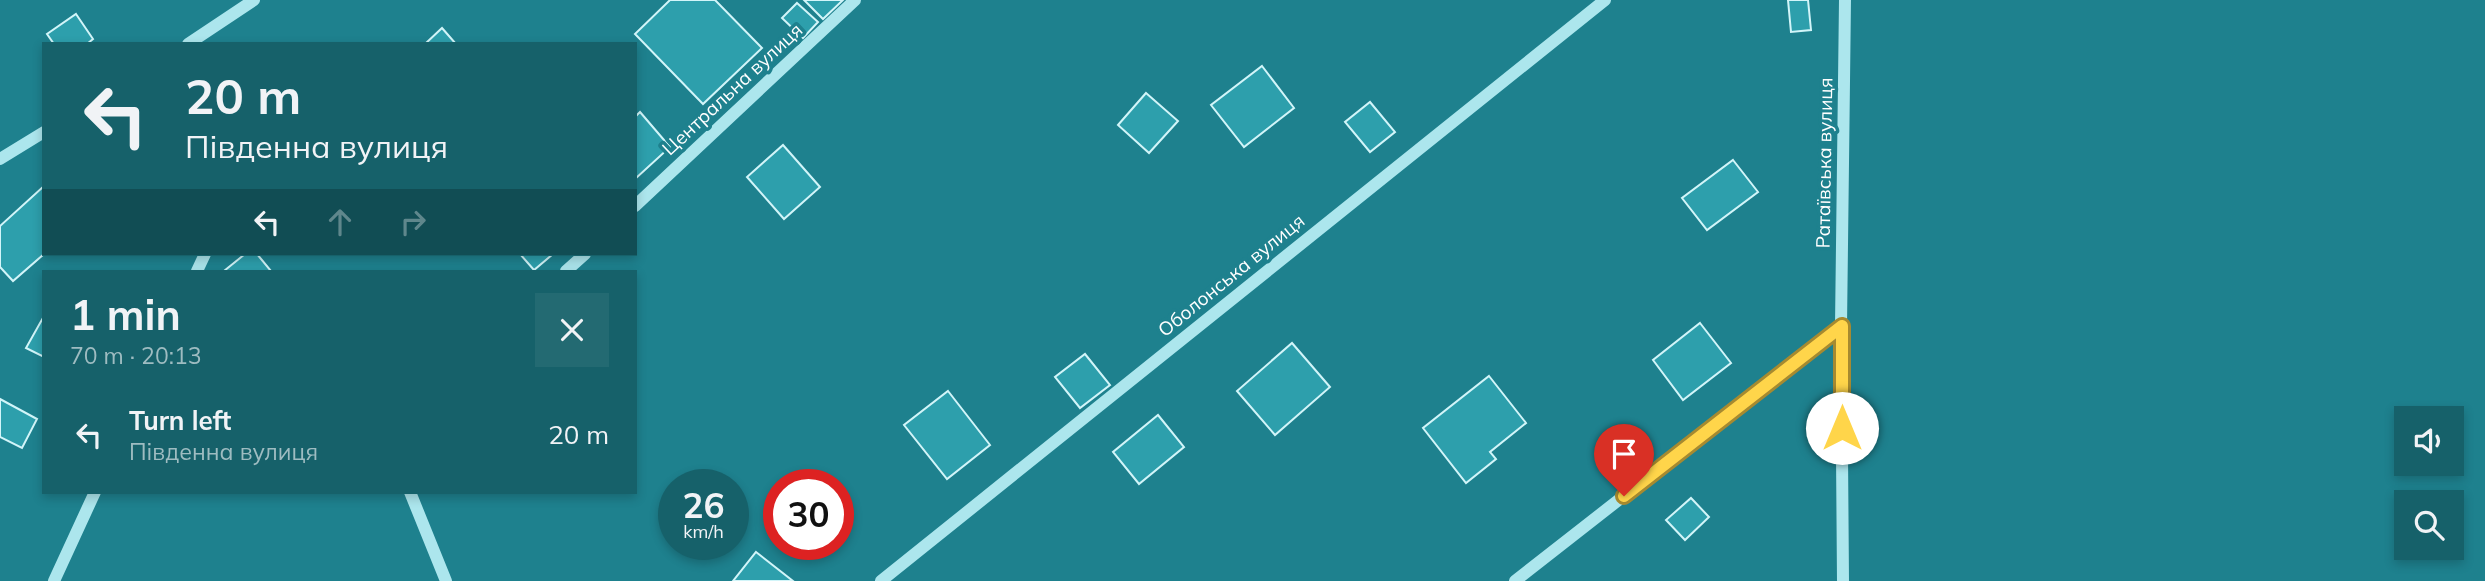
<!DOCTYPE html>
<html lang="en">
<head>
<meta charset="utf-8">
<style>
  body { margin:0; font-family:Mulish,sans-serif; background:#236a72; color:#f1f3f6; height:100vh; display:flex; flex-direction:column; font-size:26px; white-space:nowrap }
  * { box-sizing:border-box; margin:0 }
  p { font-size:23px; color:#9ebcc1 }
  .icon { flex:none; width:38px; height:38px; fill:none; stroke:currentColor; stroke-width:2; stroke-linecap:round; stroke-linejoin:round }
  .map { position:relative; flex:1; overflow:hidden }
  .details { position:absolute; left:42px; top:270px; width:595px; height:224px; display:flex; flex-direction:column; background:#16616a; border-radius:0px; box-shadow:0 4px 10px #0003 }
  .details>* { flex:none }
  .guide { position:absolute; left:42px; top:42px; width:595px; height:214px; border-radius:0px; box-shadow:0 4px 10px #0003; background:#16616a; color:#f1f3f6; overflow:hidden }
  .controls { position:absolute; left:2394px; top:406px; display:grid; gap:14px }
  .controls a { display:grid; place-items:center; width:70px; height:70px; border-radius:0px; background:#16616a; box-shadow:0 4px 10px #0003; font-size:35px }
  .speed { position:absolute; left:658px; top:469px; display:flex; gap:14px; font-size:35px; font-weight:700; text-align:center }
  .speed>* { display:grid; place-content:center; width:91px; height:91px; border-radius:50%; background:#16616a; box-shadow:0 4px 10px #0003; line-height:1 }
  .speed small { font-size:18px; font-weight:400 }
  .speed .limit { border:10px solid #d22; background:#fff; color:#111 }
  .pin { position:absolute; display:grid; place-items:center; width:60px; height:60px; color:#fff; margin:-72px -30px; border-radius:50% 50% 50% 0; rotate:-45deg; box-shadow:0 0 7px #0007 }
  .pin .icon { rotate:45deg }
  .me { position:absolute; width:77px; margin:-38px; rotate:0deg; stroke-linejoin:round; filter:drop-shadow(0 0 5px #0008) }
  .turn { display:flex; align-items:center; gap:24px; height:147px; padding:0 28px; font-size:32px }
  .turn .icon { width:91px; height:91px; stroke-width:2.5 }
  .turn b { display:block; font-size:49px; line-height:60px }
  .lanes { display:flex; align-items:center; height:66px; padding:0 28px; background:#0003; justify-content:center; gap:35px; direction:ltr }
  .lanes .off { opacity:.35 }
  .round { display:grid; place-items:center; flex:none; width:74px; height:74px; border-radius:0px; background:#236a72 }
  .overview { display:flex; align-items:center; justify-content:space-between; height:119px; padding:0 28px }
  h1 { font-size:42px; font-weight:700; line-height:52px }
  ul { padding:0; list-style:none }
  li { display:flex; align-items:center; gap:21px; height:91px; padding:0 28px }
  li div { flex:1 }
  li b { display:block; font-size:26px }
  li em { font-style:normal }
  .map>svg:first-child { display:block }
</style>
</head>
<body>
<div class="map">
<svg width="2485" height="581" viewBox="0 0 2485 581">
  <rect width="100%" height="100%" fill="#1e818e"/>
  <g fill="#2d9fac" stroke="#d2f5f9" stroke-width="2">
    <polygon points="670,0 715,0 762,48 703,104 635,34"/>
    <polygon points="804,0 843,0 823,19"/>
    <polygon points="1788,0 1808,0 1811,30 1791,32"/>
    <polygon points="797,3 818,22 803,38 782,18"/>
    <polygon points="76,14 93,39 87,44 54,44 47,34"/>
    <polygon points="442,28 456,44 425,44"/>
    <polygon points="1262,66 1294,108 1244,147 1211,105"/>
    <polygon points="1146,93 1178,121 1149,153 1118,125"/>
    <polygon points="1370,102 1395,132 1370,152 1345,122"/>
    <polygon points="640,112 670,147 635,179 635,117"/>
    <polygon points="783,145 820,187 784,219 747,177"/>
    <polygon points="1733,160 1758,192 1707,230 1682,198"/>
    <polygon points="44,186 44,254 13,281 0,267 0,226"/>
    <polygon points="245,254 257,254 271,271 224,271"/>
    <polygon points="520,254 553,254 534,270"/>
    <polygon points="44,316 44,357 26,348"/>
    <polygon points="1700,323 1731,363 1683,400 1653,360"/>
    <polygon points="1292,343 1330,387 1275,435 1237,391"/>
    <polygon points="1085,354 1110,385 1080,408 1055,377"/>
    <polygon points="1489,376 1526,423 1490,452 1496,459 1466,483 1423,428"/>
    <polygon points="948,391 990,445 947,479 904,425"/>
    <polygon points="0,399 37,419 22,448 0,437"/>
    <polygon points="1158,415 1184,447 1139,484 1113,452"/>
    <polygon points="1691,498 1709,517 1685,540 1666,520"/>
    <polygon points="756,552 793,581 733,581"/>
  </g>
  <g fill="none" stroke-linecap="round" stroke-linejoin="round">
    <g stroke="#ace6ed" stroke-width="12">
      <polyline points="188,44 254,0"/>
      <polyline points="0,159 44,132"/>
      <polyline points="635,206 855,0"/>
      <polyline points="197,271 205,254"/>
      <polyline points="566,271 585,254"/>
      <polyline points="410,492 446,581"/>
      <polyline points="54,581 95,492"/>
      <polyline points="881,581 1605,0"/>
      <polyline points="1515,581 1841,326"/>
      <polyline points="1843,581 1841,326 1845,0"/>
    </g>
  </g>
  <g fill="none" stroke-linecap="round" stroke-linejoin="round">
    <g stroke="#a68a30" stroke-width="18">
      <polyline id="route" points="1624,496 1842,326 1842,428"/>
    </g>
    <use href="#route" stroke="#ffd54a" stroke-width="12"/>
  </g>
  <g text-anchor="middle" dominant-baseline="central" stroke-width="7" stroke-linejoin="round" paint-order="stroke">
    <g font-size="19" fill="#fff" stroke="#1e818e">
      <text transform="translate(732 89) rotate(-43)">Центральна вулиця</text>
      <text transform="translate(1824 163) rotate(-89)">Ратаївська вулиця</text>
      <text transform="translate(1231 275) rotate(-39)">Оболонська вулиця</text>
    </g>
  </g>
</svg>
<div class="controls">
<a><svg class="icon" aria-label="sound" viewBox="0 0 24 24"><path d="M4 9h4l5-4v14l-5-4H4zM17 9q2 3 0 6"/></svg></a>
<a><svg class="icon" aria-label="search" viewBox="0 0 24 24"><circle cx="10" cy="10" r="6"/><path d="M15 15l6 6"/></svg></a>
</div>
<div class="speed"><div>26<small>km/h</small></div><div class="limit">30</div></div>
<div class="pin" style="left:1624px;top:496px;background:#d93025"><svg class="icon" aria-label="arrive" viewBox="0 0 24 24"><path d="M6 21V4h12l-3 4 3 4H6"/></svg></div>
<svg class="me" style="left:1842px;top:428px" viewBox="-20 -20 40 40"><circle r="19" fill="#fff"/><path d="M0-13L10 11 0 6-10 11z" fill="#ffd54a"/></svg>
<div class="guide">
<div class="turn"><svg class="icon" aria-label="left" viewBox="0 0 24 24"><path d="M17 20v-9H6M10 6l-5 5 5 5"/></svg><div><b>20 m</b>Південна вулиця</div></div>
<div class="lanes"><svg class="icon" aria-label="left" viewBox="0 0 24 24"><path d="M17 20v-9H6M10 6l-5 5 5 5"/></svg><svg class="icon off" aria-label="ahead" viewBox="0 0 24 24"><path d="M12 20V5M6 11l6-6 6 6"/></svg><svg class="icon off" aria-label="right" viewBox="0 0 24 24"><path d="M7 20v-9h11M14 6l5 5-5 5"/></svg></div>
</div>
<section class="details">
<div class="overview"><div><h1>1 min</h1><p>70 m · 20:13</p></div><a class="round"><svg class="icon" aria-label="close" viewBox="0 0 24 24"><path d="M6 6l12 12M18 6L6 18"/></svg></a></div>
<ul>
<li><svg class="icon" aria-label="left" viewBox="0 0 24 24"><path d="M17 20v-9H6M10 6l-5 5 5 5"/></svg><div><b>Turn left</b><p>Південна вулиця</p></div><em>20 m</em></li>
</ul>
</section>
</div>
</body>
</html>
